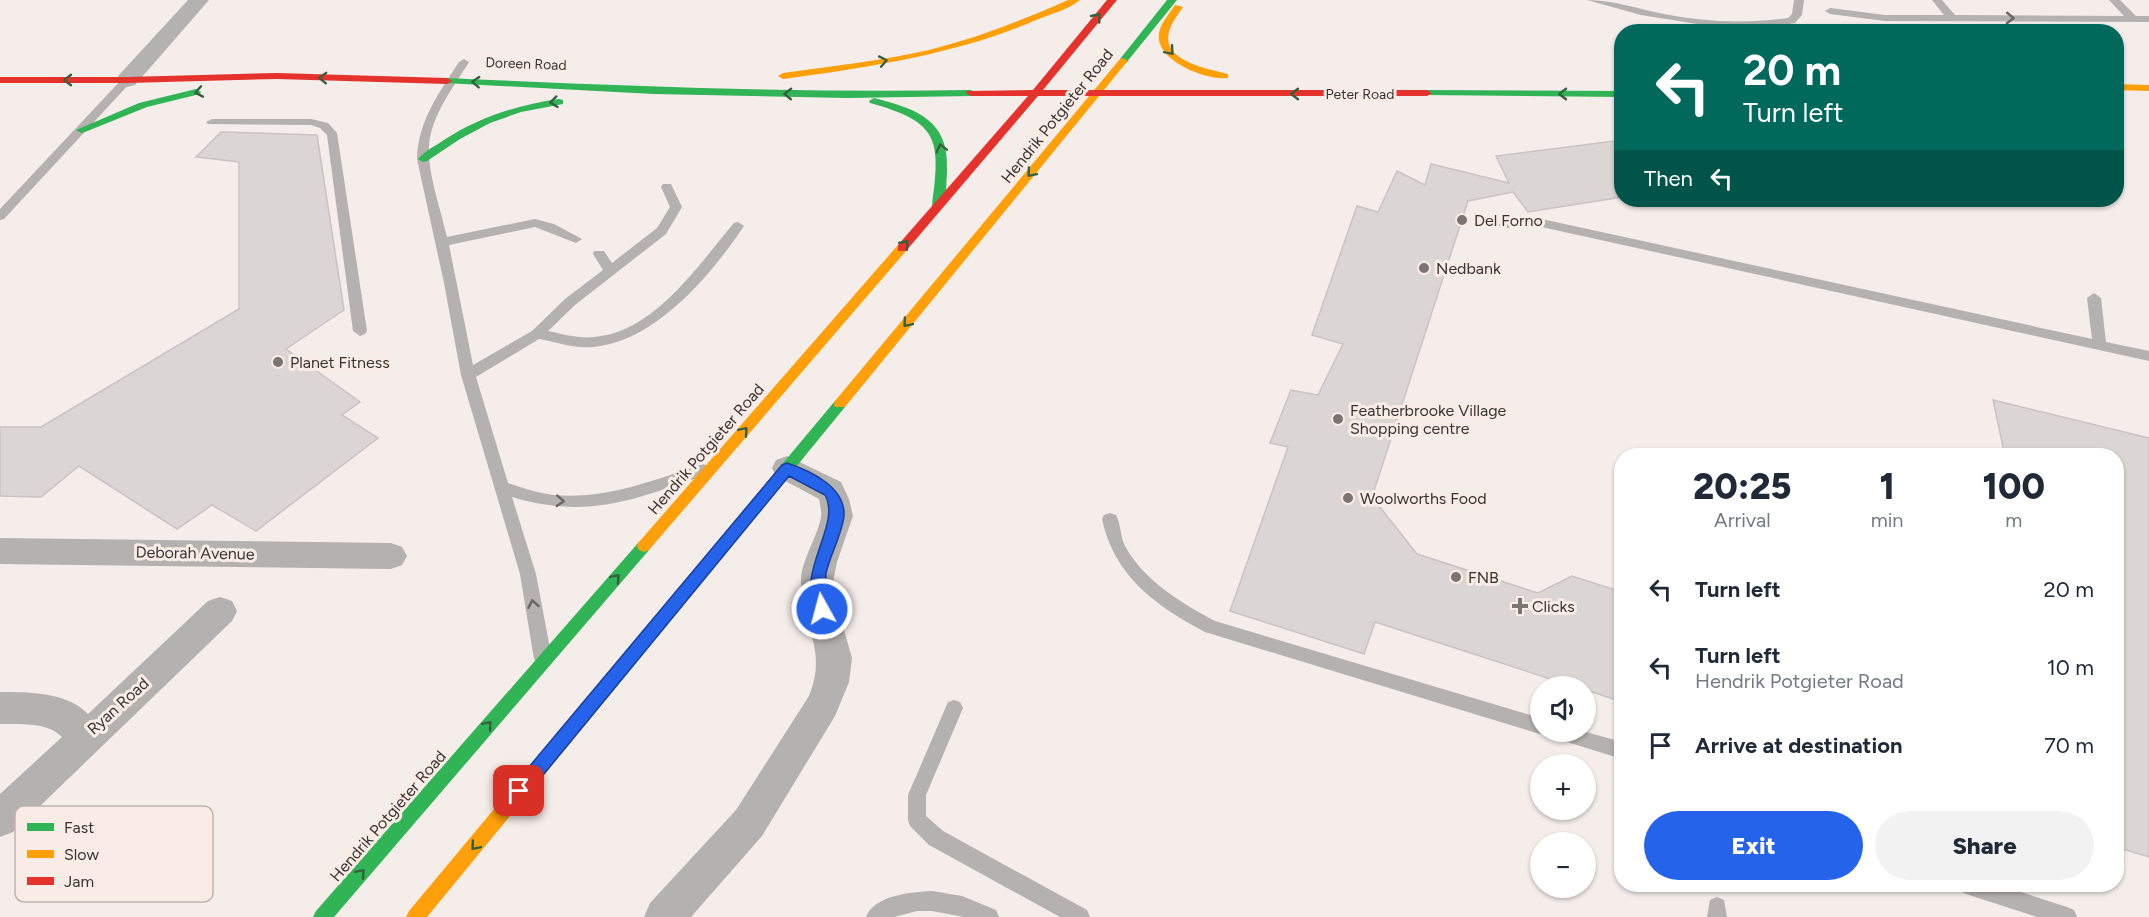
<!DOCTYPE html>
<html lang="en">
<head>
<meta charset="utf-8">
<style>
  body { margin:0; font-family:Figtree,sans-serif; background:#f2f2f3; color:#1f2937; height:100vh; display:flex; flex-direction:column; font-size:22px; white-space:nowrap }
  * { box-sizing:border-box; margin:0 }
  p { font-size:20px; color:#747a83 }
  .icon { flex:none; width:33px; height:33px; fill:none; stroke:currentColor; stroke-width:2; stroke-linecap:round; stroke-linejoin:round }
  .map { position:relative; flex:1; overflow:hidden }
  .sheet { position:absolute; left:1614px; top:448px; width:510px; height:444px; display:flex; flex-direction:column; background:#fff; border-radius:24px; box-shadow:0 2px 4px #0004 }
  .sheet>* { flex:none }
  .guide { position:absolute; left:1614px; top:24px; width:510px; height:183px; border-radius:24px; box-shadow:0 2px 4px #0004; background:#00695c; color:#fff; overflow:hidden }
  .buttons { position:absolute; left:1530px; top:676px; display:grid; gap:12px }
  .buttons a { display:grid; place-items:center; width:66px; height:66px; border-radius:50%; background:#fff; box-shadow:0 2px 4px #0004; font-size:30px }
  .pin { position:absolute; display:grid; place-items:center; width:51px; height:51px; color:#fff; margin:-26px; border-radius:12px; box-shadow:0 3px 9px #0006 }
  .me { position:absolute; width:66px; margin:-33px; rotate:353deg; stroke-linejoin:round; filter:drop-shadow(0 0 4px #0008) }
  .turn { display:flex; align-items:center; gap:21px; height:126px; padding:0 30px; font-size:27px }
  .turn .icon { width:78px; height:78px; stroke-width:2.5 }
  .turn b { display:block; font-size:42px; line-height:51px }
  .then { display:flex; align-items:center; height:57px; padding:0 30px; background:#0003; gap:12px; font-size:22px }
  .eta { display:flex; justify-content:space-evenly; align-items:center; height:102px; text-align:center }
  .eta b { font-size:36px; font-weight:800; line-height:42px }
  .button { display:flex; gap:12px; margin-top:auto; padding:12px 30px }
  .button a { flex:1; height:69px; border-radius:36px; background:#2563eb; color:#fff; font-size:24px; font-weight:800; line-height:69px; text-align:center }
  .button a+a { background:#f2f2f3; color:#1f2937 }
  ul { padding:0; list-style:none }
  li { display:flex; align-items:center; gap:18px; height:78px; padding:0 30px }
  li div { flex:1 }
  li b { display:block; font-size:22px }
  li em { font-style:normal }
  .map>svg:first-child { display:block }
</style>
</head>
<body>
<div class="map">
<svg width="2149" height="917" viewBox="0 0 2149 917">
  <rect width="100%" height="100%" fill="#f5edea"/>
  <g fill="#dbd5d4" stroke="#cac3c3" stroke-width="1.5">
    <polygon points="221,132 317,135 344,310 286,349 360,402 342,415 378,438 256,531 212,505 177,529 79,466 41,497 0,496 0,427 41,427 239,309 239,162 196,157"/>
    <polygon points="1622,140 1622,197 1528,212 1513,192 1468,201 1372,497 1417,554 1538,593 1572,576 1622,592 1622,702 1586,690 1586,687 1575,687 1375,622 1364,654 1230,611 1288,447 1270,443 1291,390 1318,395 1343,344 1312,335 1357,206 1378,212 1397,171 1425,185 1431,164 1509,183 1496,156"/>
    <polygon points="1993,400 2149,438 2149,857 2116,847 2116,456 2005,456"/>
  </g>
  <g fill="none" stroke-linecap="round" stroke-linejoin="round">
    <g fill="#b4b1ae" fill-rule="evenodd">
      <path d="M1587,0C1613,0 1638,9 1664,14C1705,22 1746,24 1788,18L1792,14L1794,0H1804L1802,15L1795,23L1766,28L1716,27L1641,15Z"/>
      <polygon points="1932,0 1942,0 1955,15 2124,16 2109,0 2120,0 2136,16 2149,16 2149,22 1885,21 1830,14 1825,11 1830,8 1885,15 1944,15"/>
      <path d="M464,59L469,62C453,88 432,114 429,145C427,172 441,210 447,237L535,219L554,224L582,239L576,243L535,227L449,245L473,365L532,331L565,299L603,270L593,254L594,251H604L612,263L657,228L670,207L661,187L663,184H671L682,207L666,234L575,305L548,331C563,334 579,339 594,337C655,332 697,266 734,223L738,222L744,226C711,275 656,341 594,347C575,349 557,342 539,339L476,377L508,483C523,488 538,493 553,495C606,500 654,480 703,464L708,466L711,470L708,474C636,499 589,520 512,497L536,574L552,659L549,664L543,667L537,664L534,659L520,574L461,375L444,283L417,159C418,121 439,93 459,62Z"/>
      <polygon points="127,77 131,78 131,82 4,219 0,220 0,209 123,78"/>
      <polygon points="212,119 311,119 328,123 337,133 367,331 365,334 360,336 353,331 327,135 320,128 311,125 208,124 206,122"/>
      <polygon points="1528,216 2092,339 2087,298 2094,293 2101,298 2106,342 2149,351 2149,361 1528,224 1503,229 1497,225 1509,218"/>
      <path d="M1110,513L1116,515C1121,524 1120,536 1125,546C1143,580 1183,604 1215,621L1540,718V732H1546L1540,734L1205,632C1156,606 1114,576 1102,519L1104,515Z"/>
      <polygon points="954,700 960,702 963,708 926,795 926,816 943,831 1087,910 1090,917 1060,917 929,845 910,826 908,820 908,795 948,702"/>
      <polygon points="1551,732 1586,732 1622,742 1622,759 1554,738"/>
      <polygon points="1959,885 1999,885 2067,907 2074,910 2077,917 2037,917 1969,895 1962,892"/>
      <path d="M932,891L962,896L996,910L999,917H964L932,911H917L894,917H866C875,895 911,892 932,891Z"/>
      <polygon points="1717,897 1724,900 1727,917 1707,917 1710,900"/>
    </g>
    <g fill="#b4b1ae" fill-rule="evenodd">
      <polygon points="188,0 209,0 135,85 127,87 119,85 116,80 119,75"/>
      <path d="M787,456L841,482L849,499L853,516L837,562L833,582L838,609L852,658L849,682L835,716L762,836L691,917H644L650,903L736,810L809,696C828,648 802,629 801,584C800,560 817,540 821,517C822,512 820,505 819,499L776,476L772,468L776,460Z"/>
      <polygon points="0,538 391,543 402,547 407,556 402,565 391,569 0,564"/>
      <path d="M220,597L232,601L237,611L232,621L13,832L0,837V794L62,737C48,722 20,724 0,724V692C29,692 67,692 88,714L208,601Z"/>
    </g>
    <g fill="#30b455" fill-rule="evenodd">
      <polygon points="1167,0 1177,0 1126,63 1120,63 1120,59"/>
      <path d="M447,78C622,86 796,93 971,90L976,93L971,96L846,98L653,94L444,83V79Z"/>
      <polygon points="196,89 201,92 200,94 147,107 85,132 81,133 76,130 139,103"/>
      <polygon points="1427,90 1622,91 1622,97 1423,95 1422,93"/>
      <path d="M874,98C917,109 950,120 947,172C946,183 947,198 942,208H934L932,206C941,139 939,122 870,103L869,101Z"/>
      <path d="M559,99L563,100V104L521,112L490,123L460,139L427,161L423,162L418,159C425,151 435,146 444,140C480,117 517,105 559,99Z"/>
      <polygon points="840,399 846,404 845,407 608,697 602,699 596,697 594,692 596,687 835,401"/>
      <polygon points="644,540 649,542 651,546 649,550 334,917 313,917 316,911 639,542"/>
    </g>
    <g fill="#ff9f0a" fill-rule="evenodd">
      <path d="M1068,0H1080C1068,10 1048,15 1034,21C953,55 869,67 783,79L778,76L783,73C832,66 881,61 929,50C977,38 1023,20 1068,0Z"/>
      <path d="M1175,5L1183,7C1178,15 1171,23 1169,32C1161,61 1209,69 1228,74V78C1208,81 1155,61 1159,34C1160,24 1169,14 1175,5Z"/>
      <polygon points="1123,58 1128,61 1126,63 845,407 835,407 834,404 835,401 1120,59"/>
      <polygon points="2116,84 2149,85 2149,91 2116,90"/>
      <polygon points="902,244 906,245 906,251 649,550 644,552 639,550 637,546 639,542 898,245"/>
      <polygon points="602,685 608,687 610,692 608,697 427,917 406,917 409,911 596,687"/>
    </g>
    <g fill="#e5322d" fill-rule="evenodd">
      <polygon points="1107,0 1117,0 1043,90 1427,90 1432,93 1427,96 1038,96 906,251 898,251 898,245 1028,96 971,96 966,93 967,91 1033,90"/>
      <polygon points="277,73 447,78 452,81 447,84 277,79 127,83 0,83 0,77 127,77"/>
    </g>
  </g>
  <defs><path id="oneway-chevron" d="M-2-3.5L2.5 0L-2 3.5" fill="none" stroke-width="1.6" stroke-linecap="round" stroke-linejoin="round" transform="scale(1.5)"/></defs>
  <g stroke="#35603e">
    <use href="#oneway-chevron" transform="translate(1097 17) rotate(-51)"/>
    <use href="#oneway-chevron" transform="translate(1170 51) rotate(49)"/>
    <use href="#oneway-chevron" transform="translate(883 61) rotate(-11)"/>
    <use href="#oneway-chevron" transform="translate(323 78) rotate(-178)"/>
    <use href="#oneway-chevron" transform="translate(68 80) rotate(-180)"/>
    <use href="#oneway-chevron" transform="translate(476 82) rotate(-177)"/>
    <use href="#oneway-chevron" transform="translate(199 92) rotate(170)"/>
    <use href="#oneway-chevron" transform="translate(788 94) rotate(-179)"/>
    <use href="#oneway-chevron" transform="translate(1295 94) rotate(180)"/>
    <use href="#oneway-chevron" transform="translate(1563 94) rotate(-180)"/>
    <use href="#oneway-chevron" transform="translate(554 102) rotate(174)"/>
    <use href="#oneway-chevron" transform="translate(941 148) rotate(-104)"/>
    <use href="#oneway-chevron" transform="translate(1031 173) rotate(130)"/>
    <use href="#oneway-chevron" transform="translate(905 244) rotate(-49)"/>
    <use href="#oneway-chevron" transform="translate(907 323) rotate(130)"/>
    <use href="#oneway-chevron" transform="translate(744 431) rotate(-49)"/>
    <use href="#oneway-chevron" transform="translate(616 578) rotate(-49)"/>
    <use href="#oneway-chevron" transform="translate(488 725) rotate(-49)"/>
    <use href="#oneway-chevron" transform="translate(475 846) rotate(130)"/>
    <use href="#oneway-chevron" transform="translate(361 873) rotate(-49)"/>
  </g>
  <g stroke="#6a6563">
    <use href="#oneway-chevron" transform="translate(2010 18) rotate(1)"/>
    <use href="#oneway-chevron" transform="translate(560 501) rotate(3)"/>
    <use href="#oneway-chevron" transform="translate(533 604) rotate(-100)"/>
  </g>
  <path fill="#2563eb" stroke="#184099" stroke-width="1.5" d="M787,463C811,471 845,487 844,515C843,532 830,555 826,573C824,586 832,602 827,614L822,615L816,614C795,570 842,526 825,495L789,476L525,797L519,799L513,797L511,791L513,786L782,465Z"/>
  <g fill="#7a7472" stroke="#f9ece6" stroke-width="2">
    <circle cx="1462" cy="220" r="6"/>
    <circle cx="1424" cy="268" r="6"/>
    <circle cx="278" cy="362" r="6"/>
    <circle cx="1338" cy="419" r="6"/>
    <circle cx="1348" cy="498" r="6"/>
    <circle cx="1456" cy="577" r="6"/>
    <path d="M1517 597h6v6h6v6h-6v6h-6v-6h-6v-6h6z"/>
  </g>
  <g text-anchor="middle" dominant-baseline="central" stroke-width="6" stroke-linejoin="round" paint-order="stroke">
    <g font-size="14" fill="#383331" stroke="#f9ece6">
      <text transform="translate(526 64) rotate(2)">Doreen Road</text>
      <text x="1360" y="94">Peter Road</text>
    </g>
    <g font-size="16" fill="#383331" stroke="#f9ece6">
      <text transform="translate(1057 116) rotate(-51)">Hendrik Potgieter Road</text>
      <text transform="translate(706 449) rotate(-49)">Hendrik Potgieter Road</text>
      <text transform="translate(195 553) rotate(1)">Deborah Avenue</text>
      <text transform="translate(118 706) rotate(-42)">Ryan Road</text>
      <text transform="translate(388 816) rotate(-49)">Hendrik Potgieter Road</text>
    </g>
    <g font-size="16" fill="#383331" stroke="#f9ece6" text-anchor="start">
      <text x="1474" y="220">Del Forno</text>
      <text x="1436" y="268">Nedbank</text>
      <text x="290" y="362">Planet Fitness</text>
      <text x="1350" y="410">Featherbrooke Village<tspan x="1350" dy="18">Shopping centre</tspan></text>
      <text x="1360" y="498">Woolworths Food</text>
      <text x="1468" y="577">FNB</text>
      <text x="1532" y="606">Clicks</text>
    </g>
  </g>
  <rect x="15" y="806" width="198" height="96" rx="9" fill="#f9ece6" stroke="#bfb4b0" stroke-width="1.5"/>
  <rect x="27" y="823" width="27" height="8" fill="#30b455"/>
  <rect x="27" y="850" width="27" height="8" fill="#ff9f0a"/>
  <rect x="27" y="877" width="27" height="8" fill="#e5322d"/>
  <g font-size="16" fill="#383331">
    <text x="64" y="833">Fast</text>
    <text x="64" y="860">Slow</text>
    <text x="64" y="887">Jam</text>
  </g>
</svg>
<div class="buttons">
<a><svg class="icon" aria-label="sound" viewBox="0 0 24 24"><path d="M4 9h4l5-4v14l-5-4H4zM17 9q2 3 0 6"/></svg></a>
<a>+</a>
<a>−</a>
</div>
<div class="pin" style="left:519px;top:791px;background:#d93025"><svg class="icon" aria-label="arrive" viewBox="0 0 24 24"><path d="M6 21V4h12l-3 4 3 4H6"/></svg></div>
<svg class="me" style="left:822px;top:609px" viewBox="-20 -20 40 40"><circle r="17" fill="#2563eb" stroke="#fff" stroke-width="3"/><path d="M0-11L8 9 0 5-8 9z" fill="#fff"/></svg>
<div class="guide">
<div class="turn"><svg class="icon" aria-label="left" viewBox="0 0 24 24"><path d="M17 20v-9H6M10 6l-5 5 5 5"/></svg><div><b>20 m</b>Turn left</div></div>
<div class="then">Then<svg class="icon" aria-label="left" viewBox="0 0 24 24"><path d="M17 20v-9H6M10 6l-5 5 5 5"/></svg></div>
</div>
<section class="sheet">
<div class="eta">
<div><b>20:25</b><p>Arrival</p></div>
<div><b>1</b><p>min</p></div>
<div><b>100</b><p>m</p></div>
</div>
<ul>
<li><svg class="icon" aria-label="left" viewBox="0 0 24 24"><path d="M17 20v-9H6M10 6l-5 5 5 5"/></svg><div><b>Turn left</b></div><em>20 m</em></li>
<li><svg class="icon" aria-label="left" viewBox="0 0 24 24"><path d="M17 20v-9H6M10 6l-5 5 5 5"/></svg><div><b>Turn left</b><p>Hendrik Potgieter Road</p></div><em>10 m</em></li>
<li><svg class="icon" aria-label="arrive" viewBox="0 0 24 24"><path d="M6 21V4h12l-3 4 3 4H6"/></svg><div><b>Arrive at destination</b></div><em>70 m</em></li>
</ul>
<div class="button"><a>Exit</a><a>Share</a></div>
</section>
</div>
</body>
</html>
